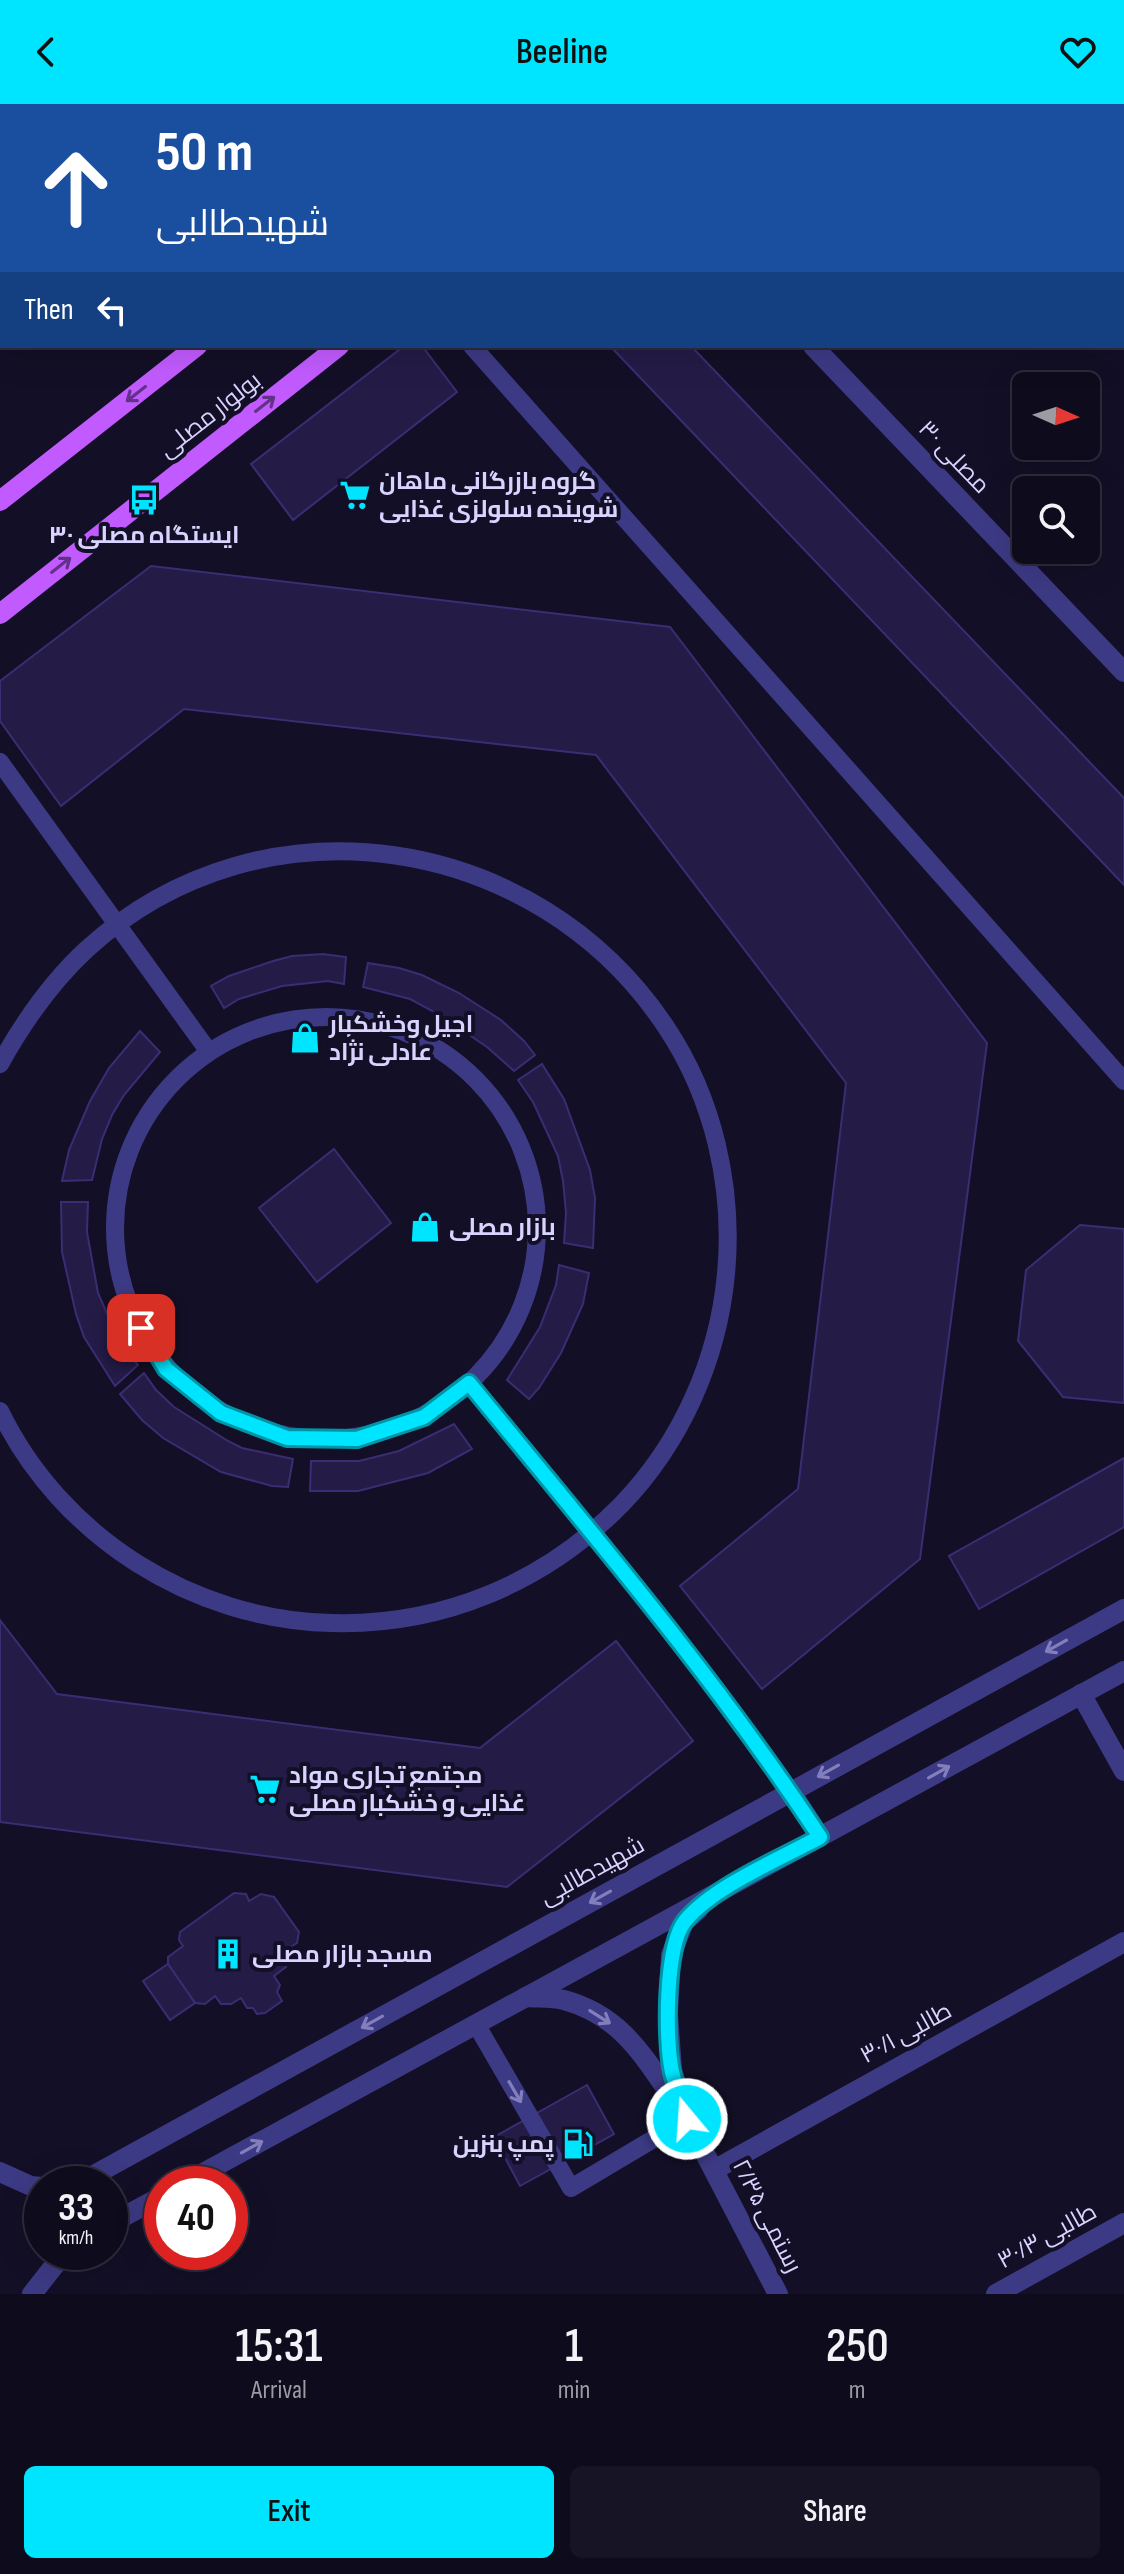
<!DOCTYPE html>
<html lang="en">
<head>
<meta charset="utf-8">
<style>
  body { margin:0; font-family:"Sofia Sans Condensed",Cairo,sans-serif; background:#171425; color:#f1f3f6; height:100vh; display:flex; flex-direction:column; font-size:30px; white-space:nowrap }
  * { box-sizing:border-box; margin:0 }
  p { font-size:26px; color:#9b9ba3 }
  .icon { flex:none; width:44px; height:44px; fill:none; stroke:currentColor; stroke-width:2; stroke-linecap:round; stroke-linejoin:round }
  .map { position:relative; height:2190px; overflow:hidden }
  .drawer { display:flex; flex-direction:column; background:#0e0b1c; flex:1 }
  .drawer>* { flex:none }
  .banner { position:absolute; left:0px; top:0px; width:1124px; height:244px; box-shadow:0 8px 32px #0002,0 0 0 2px #2e2b3b; background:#1a4fa0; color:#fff; overflow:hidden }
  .needle { width:52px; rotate:93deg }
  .controls { position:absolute; left:1012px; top:268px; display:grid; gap:16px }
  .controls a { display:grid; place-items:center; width:88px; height:88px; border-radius:12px; background:#0e0b1c; box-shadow:0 8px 32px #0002,0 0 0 2px #2e2b3b; font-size:40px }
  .speed { position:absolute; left:24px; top:2062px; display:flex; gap:16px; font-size:40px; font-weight:700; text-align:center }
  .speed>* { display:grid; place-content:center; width:104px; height:104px; border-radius:50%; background:#0e0b1c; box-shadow:0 8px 32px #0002,0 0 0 2px #2e2b3b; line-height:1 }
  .speed small { font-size:20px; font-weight:400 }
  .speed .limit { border:12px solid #d22; background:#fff; color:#111 }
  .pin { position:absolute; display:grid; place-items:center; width:68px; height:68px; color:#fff; margin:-34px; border-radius:16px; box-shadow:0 4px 12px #0006 }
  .me { position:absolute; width:88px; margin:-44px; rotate:342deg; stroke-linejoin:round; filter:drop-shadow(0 0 6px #0008) }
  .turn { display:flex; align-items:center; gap:28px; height:168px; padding:0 24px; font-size:36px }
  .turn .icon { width:104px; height:104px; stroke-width:2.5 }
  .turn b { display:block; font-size:56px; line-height:68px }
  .then { display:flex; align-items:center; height:76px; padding:0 24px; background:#0003; gap:16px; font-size:30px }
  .eta { display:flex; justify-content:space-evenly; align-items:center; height:136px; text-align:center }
  .eta b { font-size:48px; font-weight:600; line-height:56px }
  .primary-button { display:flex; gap:16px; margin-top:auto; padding:16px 24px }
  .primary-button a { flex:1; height:92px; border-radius:12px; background:#00e5ff; color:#111; font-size:32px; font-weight:600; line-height:92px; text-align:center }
  .primary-button a+a { background:#171425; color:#f1f3f6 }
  header { display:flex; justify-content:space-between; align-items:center; height:104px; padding:0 24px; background:#00e5ff; color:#111; font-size:36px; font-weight:600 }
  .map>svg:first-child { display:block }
</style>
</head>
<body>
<header><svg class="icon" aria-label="back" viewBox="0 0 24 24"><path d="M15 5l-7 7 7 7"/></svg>Beeline<svg class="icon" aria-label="heart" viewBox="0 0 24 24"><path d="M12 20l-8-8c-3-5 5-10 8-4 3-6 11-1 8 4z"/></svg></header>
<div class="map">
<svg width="1124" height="2190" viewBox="0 0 1124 2190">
  <rect width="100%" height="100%" fill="#130f26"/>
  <g fill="#241b47" stroke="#3b2d73" stroke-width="2">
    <polygon points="404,242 422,242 457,288 293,416 251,360"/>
    <polygon points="610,242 691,242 1124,694 1124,781"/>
    <polygon points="151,462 670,523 987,939 920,1455 762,1585 680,1482 798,1385 846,979 596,651 184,605 61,702 0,617 0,577"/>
    <polygon points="323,850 346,853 344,880 328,877 282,882 239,895 224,904 211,882 229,872 273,857 292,852"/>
    <polygon points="368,859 399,864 422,871 459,889 501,916 524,937 535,951 514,967 487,943 440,911 410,895 363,883"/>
    <polygon points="140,927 160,948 124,991 112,1011 102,1035 92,1076 62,1077 69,1046 90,997 109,964"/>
    <polygon points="542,960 564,995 590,1066 595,1094 593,1144 564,1139 566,1109 563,1077 558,1052 533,998 518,976"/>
    <polygon points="334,1045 391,1119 317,1178 259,1104"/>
    <polygon points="61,1098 88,1098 87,1128 98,1189 120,1239 138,1261 115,1282 84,1233 76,1210 62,1148"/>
    <polygon points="1080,1121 1124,1125 1124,1299 1063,1293 1018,1237 1026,1166"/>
    <polygon points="559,1161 589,1169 583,1200 561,1249 539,1284 529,1295 507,1276 540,1223 556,1181"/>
    <polygon points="144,1269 156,1286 174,1303 228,1337 242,1344 293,1355 288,1383 272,1382 221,1368 163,1334 142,1316 120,1290"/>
    <polygon points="454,1320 472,1345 428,1369 358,1387 310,1387 311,1357 359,1357 399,1347"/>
    <polygon points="1124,1354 1124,1423 979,1505 949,1452"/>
    <polygon points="0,1516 57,1590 480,1644 616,1537 693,1637 507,1783 0,1718"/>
    <polygon points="234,1789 246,1790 249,1797 261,1790 274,1793 299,1828 297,1839 283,1848 287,1855 286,1863 274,1872 280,1881 277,1888 282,1897 265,1909 257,1910 253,1904 247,1904 241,1894 231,1900 221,1900 215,1892 205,1900 195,1899 168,1860 168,1853 183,1842 179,1836 180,1828"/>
    <polygon points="168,1860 195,1899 170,1916 143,1877"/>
    <polygon points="587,1981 614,2030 520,2082 494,2033"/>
  </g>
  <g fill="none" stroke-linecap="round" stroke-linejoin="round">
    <polyline stroke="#2fb8b0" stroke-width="5" stroke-dasharray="4 6" stroke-linecap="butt" points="392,2 395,0"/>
    <g stroke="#3d3a85" stroke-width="18">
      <polyline points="472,242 1124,977"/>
      <polyline points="0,658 209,948"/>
      <circle cx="326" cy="1124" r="211"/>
      <path d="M0,960C24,917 51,878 87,845C263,685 537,729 666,923C714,995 734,1084 726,1170C718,1256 681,1339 621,1401C544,1479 442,1522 332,1519C193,1516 61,1433 0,1307"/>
      <polyline points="469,1279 626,1470 707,1573 791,1688"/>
      <polyline points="476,1920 571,2084 687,2015"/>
    </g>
    <g stroke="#3d3a85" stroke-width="20">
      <polyline points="0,100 2,101"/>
      <polyline points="1081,1590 1124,1667"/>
      <polyline points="687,2015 778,2190"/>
      <polyline points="714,2066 1124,1838"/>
      <polyline points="996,2190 1124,2119"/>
    </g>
    <g stroke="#3d3a85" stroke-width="20">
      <polyline points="702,2 702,0"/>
      <polyline points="813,242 1124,568"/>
      <polyline points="791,1688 820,1733"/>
      <path d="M526,1893C538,1894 552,1893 564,1896C623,1912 644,1954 677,2000"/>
      <polyline points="687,2015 672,1966 668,1910 671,1851 684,1818 698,1806"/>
      <polyline points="0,2068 31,2082 42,2083"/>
      <polyline points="73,2080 85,2076 1124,1505"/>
      <polyline points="183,2080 1124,1567"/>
      <polyline points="110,2120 162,2092"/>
      <polyline points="32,2190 65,2148"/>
    </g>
    <g stroke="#c25bff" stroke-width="20">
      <polyline points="501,2 503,0"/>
      <polyline points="644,2 646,0"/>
      <polyline points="0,397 197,242"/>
      <polyline points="0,510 339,242"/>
    </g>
  </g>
  <defs><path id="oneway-shaft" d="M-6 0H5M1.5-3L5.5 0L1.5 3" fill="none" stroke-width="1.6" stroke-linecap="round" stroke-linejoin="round" transform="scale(2)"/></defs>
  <g stroke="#623188">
    <use href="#oneway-shaft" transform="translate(136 290) rotate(142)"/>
    <use href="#oneway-shaft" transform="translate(265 300) rotate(-38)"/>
    <use href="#oneway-shaft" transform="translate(61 461) rotate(-38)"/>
  </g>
  <g stroke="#837fbc">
    <use href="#oneway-shaft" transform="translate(1056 1542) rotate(151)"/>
    <use href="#oneway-shaft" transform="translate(828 1667) rotate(151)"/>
    <use href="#oneway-shaft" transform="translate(939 1668) rotate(-29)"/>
    <use href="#oneway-shaft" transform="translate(600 1793) rotate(151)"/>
    <use href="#oneway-shaft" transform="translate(600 1913) rotate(32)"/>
    <use href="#oneway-shaft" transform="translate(372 1918) rotate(151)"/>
    <use href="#oneway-shaft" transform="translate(515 1988) rotate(60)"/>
    <use href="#oneway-shaft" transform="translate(252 2043) rotate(-29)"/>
  </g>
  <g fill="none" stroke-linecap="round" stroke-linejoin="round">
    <g stroke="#0095a6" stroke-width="20">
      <path id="route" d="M141,1224L166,1265L221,1309L287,1334L357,1335L424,1313L469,1279C590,1427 715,1573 820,1733C780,1755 714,1782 685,1817C665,1842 665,1936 672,1968C676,1984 682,1999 687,2015"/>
    </g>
    <use href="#route" stroke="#00e5ff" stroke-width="14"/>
  </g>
  <defs>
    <g id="supermarket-bare" transform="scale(2.4)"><path d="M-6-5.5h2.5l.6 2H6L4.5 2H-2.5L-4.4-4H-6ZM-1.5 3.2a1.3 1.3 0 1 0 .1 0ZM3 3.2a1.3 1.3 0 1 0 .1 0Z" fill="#00e5ff" stroke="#130f26" stroke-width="2.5" paint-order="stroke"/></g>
    <g id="bus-bare" transform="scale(2.4)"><path d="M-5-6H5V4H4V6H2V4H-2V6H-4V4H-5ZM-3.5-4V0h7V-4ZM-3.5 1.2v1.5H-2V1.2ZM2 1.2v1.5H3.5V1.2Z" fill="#00e5ff" stroke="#130f26" stroke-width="2.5" paint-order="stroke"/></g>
    <g id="shop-bare" transform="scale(2.4)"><path d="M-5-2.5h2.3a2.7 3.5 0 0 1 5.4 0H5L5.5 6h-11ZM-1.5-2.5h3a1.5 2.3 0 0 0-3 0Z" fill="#00e5ff" stroke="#130f26" stroke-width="2.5" paint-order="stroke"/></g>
    <g id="building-bare" transform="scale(2.4)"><path d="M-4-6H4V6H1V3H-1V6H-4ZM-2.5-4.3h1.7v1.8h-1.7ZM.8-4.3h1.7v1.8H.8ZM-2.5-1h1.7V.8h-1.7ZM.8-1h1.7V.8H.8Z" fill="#00e5ff" stroke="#130f26" stroke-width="2.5" paint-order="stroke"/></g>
    <g id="fuel-bare" transform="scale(2.4)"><path d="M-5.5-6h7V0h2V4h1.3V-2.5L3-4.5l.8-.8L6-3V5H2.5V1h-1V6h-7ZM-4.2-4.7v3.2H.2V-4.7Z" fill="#00e5ff" stroke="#130f26" stroke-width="2.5" paint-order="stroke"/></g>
  </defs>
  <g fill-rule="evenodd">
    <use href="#supermarket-bare" x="355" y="391"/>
    <use href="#bus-bare" x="144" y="396"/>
    <use href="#shop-bare" x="305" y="934"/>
    <use href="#shop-bare" x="425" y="1123"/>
    <use href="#supermarket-bare" x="265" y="1685"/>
    <use href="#building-bare" x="228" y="1850"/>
    <use href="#fuel-bare" x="578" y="2040"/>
  </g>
  <g text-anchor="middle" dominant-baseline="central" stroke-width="8" stroke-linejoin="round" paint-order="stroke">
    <g font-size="24" fill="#d9d4ff" stroke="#130f26">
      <text transform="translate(210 311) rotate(-38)">بولوار مصلی</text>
      <text transform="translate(954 353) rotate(46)">مصلی ۳۰</text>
      <text transform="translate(592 1767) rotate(-29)">شهیدطالبی</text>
      <text transform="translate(906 1929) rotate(-29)">طالبی ۳۰/۱</text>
      <text transform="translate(767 2112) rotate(63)">رستمی ۲/۳۵</text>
      <text transform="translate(1047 2132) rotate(-29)">طالبی ۳۰/۳</text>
    </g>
    <g font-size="24" font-weight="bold" fill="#d9d4ff" stroke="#130f26" text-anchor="start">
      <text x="379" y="377">گروه بازرگانی ماهان<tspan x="379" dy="28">شوینده سلولزی غذایی</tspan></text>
      <text x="144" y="431" text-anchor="middle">ایستگاه مصلی ۳۰</text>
      <text x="329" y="920">اجیل وخشکبار<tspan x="329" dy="28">عادلی نژاد</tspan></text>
      <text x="449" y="1123">بازار مصلى</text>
      <text x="289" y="1671">مجتمع تجاری مواد<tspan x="289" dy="28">غذایی و خشکبار مصلی</tspan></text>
      <text x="252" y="1850">مسجد بازار مصلی</text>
      <text x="554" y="2040" text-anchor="end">پمپ بنزین</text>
    </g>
  </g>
</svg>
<div class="controls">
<a><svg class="needle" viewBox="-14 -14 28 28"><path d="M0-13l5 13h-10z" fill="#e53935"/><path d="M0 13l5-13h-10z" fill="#9b9ba3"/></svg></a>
<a><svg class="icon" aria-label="search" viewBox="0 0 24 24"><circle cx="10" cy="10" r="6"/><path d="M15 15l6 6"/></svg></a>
</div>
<div class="speed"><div>33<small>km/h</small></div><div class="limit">40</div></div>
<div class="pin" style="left:141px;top:1224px;background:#d93025"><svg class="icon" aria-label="arrive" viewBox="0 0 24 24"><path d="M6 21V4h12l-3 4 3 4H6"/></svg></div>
<svg class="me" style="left:687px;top:2015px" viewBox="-20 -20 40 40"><circle r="17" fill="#00e5ff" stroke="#fff" stroke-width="3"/><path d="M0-11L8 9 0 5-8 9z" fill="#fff"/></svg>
<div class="banner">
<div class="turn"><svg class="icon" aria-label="ahead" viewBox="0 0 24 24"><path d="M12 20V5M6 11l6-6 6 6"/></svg><div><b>50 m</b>شهیدطالبی</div></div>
<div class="then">Then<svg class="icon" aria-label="left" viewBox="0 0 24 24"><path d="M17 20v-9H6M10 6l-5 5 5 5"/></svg></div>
</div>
</div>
<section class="drawer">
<div class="eta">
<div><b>15:31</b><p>Arrival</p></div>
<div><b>1</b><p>min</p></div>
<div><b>250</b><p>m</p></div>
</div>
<div class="primary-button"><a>Exit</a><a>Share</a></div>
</section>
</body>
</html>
